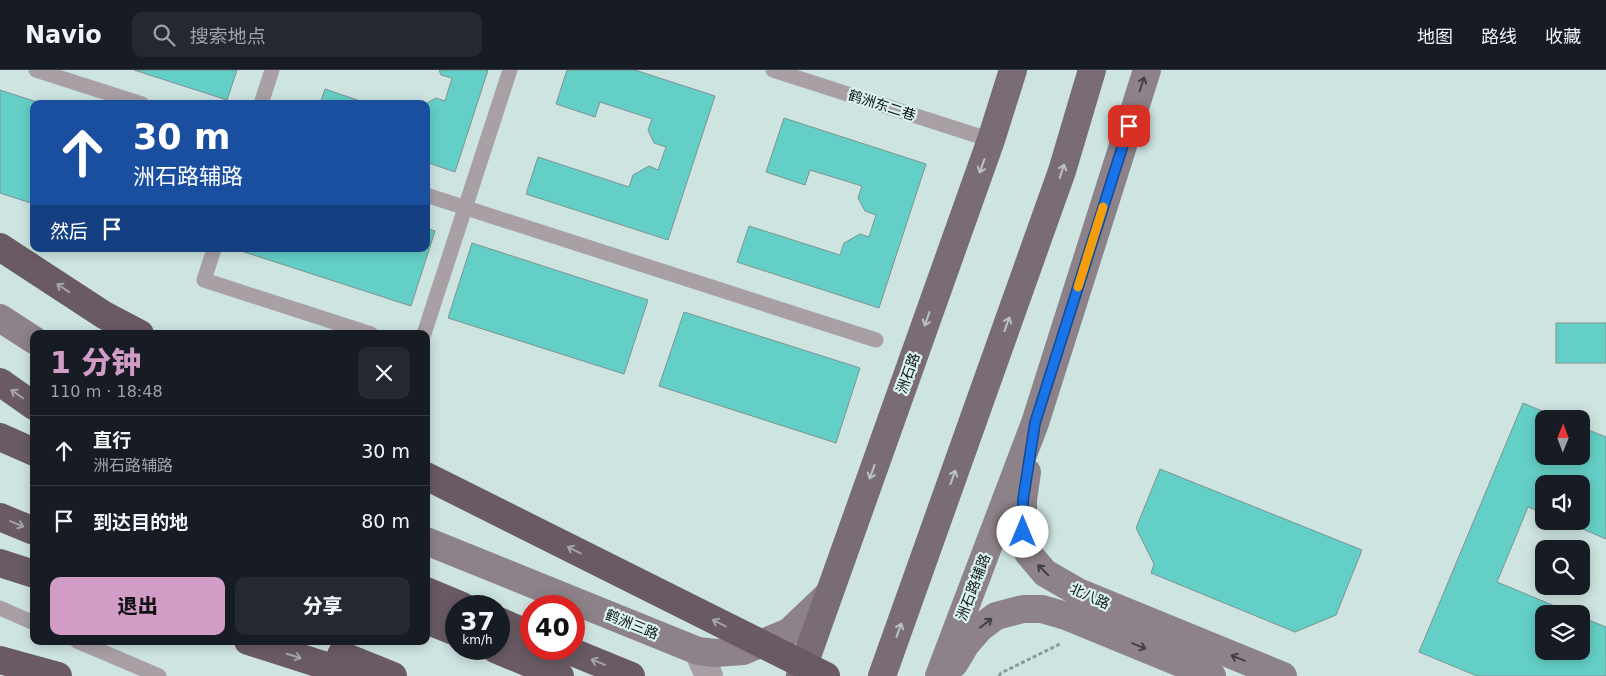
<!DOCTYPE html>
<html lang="zh">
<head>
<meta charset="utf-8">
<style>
  body { margin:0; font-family:"DejaVu Sans","Noto Sans SC",sans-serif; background:#242831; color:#f1f3f6; height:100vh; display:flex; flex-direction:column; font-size:19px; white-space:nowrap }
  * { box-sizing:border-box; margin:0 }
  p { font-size:16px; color:#9ea1a6 }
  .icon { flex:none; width:28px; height:28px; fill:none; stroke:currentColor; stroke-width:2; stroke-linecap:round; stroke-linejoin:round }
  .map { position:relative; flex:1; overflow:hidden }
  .side { position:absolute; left:30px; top:260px; width:400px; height:315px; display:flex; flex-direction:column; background:#171b24; border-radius:10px; box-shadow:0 2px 12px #0003 }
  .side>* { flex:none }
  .top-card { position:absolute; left:30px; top:30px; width:400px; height:152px; border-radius:10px; box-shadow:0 2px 12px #0003; background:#1a4fa0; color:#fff; overflow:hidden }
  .needle { width:32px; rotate:1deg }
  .tools { position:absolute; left:1535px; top:340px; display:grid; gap:10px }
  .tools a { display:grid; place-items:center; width:55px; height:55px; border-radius:10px; background:#171b24; box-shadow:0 2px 12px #0003; font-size:25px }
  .speed { position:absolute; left:445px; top:525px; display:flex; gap:10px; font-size:25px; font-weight:700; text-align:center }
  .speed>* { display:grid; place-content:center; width:65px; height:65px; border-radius:50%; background:#171b24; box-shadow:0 2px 12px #0003; line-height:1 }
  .speed small { font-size:12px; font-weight:400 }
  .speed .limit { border:8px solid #d22; background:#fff; color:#111 }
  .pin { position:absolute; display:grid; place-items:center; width:42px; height:42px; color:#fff; margin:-21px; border-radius:10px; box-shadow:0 2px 8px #0006 }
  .me { position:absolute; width:55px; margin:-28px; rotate:0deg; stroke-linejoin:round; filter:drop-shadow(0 0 4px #0008) }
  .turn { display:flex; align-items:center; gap:18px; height:105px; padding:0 20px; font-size:22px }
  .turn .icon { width:65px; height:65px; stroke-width:2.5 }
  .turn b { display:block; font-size:35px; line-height:42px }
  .then { display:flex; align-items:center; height:48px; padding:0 20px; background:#0003; gap:10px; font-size:19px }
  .round { display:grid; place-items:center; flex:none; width:52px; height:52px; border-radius:10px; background:#242831 }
  .summary { display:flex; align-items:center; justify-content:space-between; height:85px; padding:0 20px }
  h1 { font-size:30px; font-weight:800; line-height:38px; color:#d19dc6 }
  .cta { display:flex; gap:10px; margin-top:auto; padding:10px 20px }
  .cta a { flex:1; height:58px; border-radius:10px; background:#d19dc6; color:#111; font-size:20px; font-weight:800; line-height:58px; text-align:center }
  .cta a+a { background:#242831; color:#f1f3f6 }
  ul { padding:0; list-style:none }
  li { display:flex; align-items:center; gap:15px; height:70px; padding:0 20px; border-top:1px solid #363941 }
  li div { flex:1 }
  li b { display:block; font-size:19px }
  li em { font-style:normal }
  header { display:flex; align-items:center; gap:30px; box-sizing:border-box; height:70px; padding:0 25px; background:#171b24; border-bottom:1px solid #363941 }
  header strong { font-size:24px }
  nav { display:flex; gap:28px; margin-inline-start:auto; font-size:18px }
  .search { width:350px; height:45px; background:#242831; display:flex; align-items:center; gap:12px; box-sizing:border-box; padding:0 18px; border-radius:10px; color:#9ea1a6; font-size:19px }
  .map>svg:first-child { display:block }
</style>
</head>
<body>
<header>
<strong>Navio</strong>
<div class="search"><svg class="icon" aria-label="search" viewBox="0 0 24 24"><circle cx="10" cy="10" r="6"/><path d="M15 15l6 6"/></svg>搜索地点</div>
<nav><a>地图</a><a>路线</a><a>收藏</a></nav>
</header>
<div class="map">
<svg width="1606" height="606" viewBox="0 0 1606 606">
  <rect width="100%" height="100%" fill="#cde4e1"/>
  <g fill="#64cfc6" stroke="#7f9391">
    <polygon points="134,0 237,0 227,30"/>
    <polygon points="439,0 488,0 455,102 426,92 425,34 436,28 445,31 452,8 441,5"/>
    <polygon points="567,0 635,0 715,26 668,170 526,124 538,87 629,117 633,105 649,96 658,100 666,77 654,73 648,60 652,49 600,32 595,47 556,34"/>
    <polygon points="325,19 369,34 320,34"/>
    <polygon points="0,20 43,34 34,34 34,134 0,123"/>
    <polygon points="784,48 926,94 879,238 737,192 749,156 840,185 844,173 860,164 869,167 876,145 865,141 858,128 862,116 810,100 805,115 766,102"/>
    <polygon points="426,158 435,161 411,236 235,179 426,179"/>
    <polygon points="472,173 648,230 624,304 448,248"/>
    <polygon points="684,242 860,298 836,373 659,316"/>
    <rect x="1556" y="253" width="50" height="40"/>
    <polygon points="1523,333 1561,349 1544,349 1544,386 1581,386 1581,357 1606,367 1606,469 1564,451 1581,451 1581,414 1544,414 1544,443 1528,437 1497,512 1574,544 1544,544 1544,581 1581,581 1581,547 1606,557 1606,606 1477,606 1419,582"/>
    <polygon points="1160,399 1362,480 1336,545 1295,562 1151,503 1154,494 1136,458"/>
  </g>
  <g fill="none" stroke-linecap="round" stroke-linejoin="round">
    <polyline stroke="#899b98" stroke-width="3" stroke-dasharray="4 2.5" stroke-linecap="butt" points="999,606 1001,603 1060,574"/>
    <g stroke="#a8a0a5" stroke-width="15">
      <polyline points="36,0 142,34"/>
      <polyline points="773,0 991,70"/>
      <polyline points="261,34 272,0"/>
      <polyline points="426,125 876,270"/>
      <polyline points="214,179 204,210 371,264"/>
      <polyline points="424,264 510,0"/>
      <polyline points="0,538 34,553"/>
      <polyline points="77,571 159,606"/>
    </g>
    <polyline stroke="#a8a0a5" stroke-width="28" points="698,581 709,606"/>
    <g stroke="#8d8289" stroke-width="28">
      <polyline points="0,248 34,270"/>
      <polyline points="1027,402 1023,430 1023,462 1028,483 1045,503 1078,522 1283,606"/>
      <polyline points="426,471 698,581 715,583 743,581 789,562 829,524"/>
      <polyline points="954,594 966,574 980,558 996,546 1023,539 1042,539 1066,546 1212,606"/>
      <polyline points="939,606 1035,353 1147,0"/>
    </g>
    <g stroke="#7a6c75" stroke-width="28">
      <polyline points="800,606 991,70 1013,0"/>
      <polyline points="882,606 1062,101 1092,0"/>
    </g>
    <g stroke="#695a63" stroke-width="28">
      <polyline points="0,177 104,245 140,264"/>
      <polyline points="0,312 34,336"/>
      <polyline points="0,367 34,382"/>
      <polyline points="426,406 826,606"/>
      <polyline points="0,447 34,461"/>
      <polyline points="0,493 34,504"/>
      <polyline points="426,521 462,536"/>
      <polyline points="426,550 456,562"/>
      <polyline points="499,551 531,565"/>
      <polyline points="248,571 358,606"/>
      <polyline points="495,579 560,606"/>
      <polyline points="565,579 631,606"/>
      <polyline points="341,585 393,606"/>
      <polyline points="0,590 58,606"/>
    </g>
  </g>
  <defs><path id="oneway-shaft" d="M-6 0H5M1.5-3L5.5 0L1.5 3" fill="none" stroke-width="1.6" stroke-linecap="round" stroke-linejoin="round" transform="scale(1.25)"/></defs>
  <g stroke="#414143">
    <use href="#oneway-shaft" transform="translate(1142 14) rotate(-72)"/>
    <use href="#oneway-shaft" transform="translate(1043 500) rotate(-135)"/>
    <use href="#oneway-shaft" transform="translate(986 553) rotate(-38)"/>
    <use href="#oneway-shaft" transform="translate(1139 576) rotate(22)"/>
    <use href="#oneway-shaft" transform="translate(1238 588) rotate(-158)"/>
  </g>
  <g stroke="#b8c2c4">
    <use href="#oneway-shaft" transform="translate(982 96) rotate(110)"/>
    <use href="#oneway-shaft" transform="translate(1062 101) rotate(-72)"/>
    <use href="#oneway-shaft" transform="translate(927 249) rotate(110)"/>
    <use href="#oneway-shaft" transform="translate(1007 254) rotate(-70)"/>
    <use href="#oneway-shaft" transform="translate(872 402) rotate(110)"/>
    <use href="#oneway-shaft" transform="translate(953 407) rotate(-70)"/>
    <use href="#oneway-shaft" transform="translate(899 560) rotate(-70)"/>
  </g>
  <g stroke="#a2a6a8">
    <use href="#oneway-shaft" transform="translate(63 218) rotate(-146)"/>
    <use href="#oneway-shaft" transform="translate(17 324) rotate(-145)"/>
    <use href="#oneway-shaft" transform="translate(17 454) rotate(22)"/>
    <use href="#oneway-shaft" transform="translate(574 480) rotate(-153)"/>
    <use href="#oneway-shaft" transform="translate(719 553) rotate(-153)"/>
    <use href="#oneway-shaft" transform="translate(294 586) rotate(18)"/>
    <use href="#oneway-shaft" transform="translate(598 592) rotate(-158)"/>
  </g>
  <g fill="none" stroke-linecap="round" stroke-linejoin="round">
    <g stroke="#114b97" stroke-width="12">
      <polyline id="route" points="1023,462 1023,430 1035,353 1129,56"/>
    </g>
    <use href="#route" stroke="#1a73e8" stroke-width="9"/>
    <polyline stroke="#f59e0b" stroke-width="9" points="1078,217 1103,137"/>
  </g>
  <g text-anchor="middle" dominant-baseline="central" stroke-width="4.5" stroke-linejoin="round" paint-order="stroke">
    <g font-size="14" fill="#0e1615" stroke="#daf1ee">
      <text transform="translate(882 35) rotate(18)">鹤洲东二巷</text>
      <text transform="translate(908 303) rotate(-70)">洲石路</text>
      <text transform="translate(973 517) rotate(-69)">洲石路辅路</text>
      <text transform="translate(1090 526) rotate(24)">北八路</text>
      <text transform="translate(632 554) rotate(22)">鹤洲三路</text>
    </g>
  </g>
</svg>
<div class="tools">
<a><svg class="needle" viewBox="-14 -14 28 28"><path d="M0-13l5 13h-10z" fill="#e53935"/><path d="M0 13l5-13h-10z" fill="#9ea1a6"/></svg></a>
<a><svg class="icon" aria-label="sound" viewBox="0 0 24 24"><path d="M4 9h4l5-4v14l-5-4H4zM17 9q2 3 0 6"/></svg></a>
<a><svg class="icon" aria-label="search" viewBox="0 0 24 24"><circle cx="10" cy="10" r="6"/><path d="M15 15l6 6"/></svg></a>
<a><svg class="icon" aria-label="layers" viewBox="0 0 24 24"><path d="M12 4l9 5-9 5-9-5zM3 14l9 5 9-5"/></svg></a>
</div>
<div class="speed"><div>37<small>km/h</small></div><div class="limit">40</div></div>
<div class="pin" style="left:1129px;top:56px;background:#d93025"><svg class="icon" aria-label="arrive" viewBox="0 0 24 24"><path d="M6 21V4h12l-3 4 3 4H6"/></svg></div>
<svg class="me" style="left:1023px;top:462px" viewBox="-20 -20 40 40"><circle r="19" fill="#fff"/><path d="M0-13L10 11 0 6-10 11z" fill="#1a73e8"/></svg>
<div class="top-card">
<div class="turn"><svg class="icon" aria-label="ahead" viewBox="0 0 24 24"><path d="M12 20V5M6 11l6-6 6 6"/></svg><div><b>30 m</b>洲石路辅路</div></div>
<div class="then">然后<svg class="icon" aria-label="arrive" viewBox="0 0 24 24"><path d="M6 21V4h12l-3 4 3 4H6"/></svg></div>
</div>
<section class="side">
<div class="summary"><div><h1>1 分钟</h1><p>110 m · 18:48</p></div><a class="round"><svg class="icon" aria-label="close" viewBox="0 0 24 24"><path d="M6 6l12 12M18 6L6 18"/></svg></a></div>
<ul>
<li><svg class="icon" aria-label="ahead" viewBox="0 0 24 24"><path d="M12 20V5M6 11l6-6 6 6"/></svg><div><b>直行</b><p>洲石路辅路</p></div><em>30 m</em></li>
<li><svg class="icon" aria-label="arrive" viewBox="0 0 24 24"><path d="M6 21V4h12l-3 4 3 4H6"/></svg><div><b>到达目的地</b></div><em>80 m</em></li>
</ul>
<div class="cta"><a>退出</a><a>分享</a></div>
</section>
</div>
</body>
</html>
